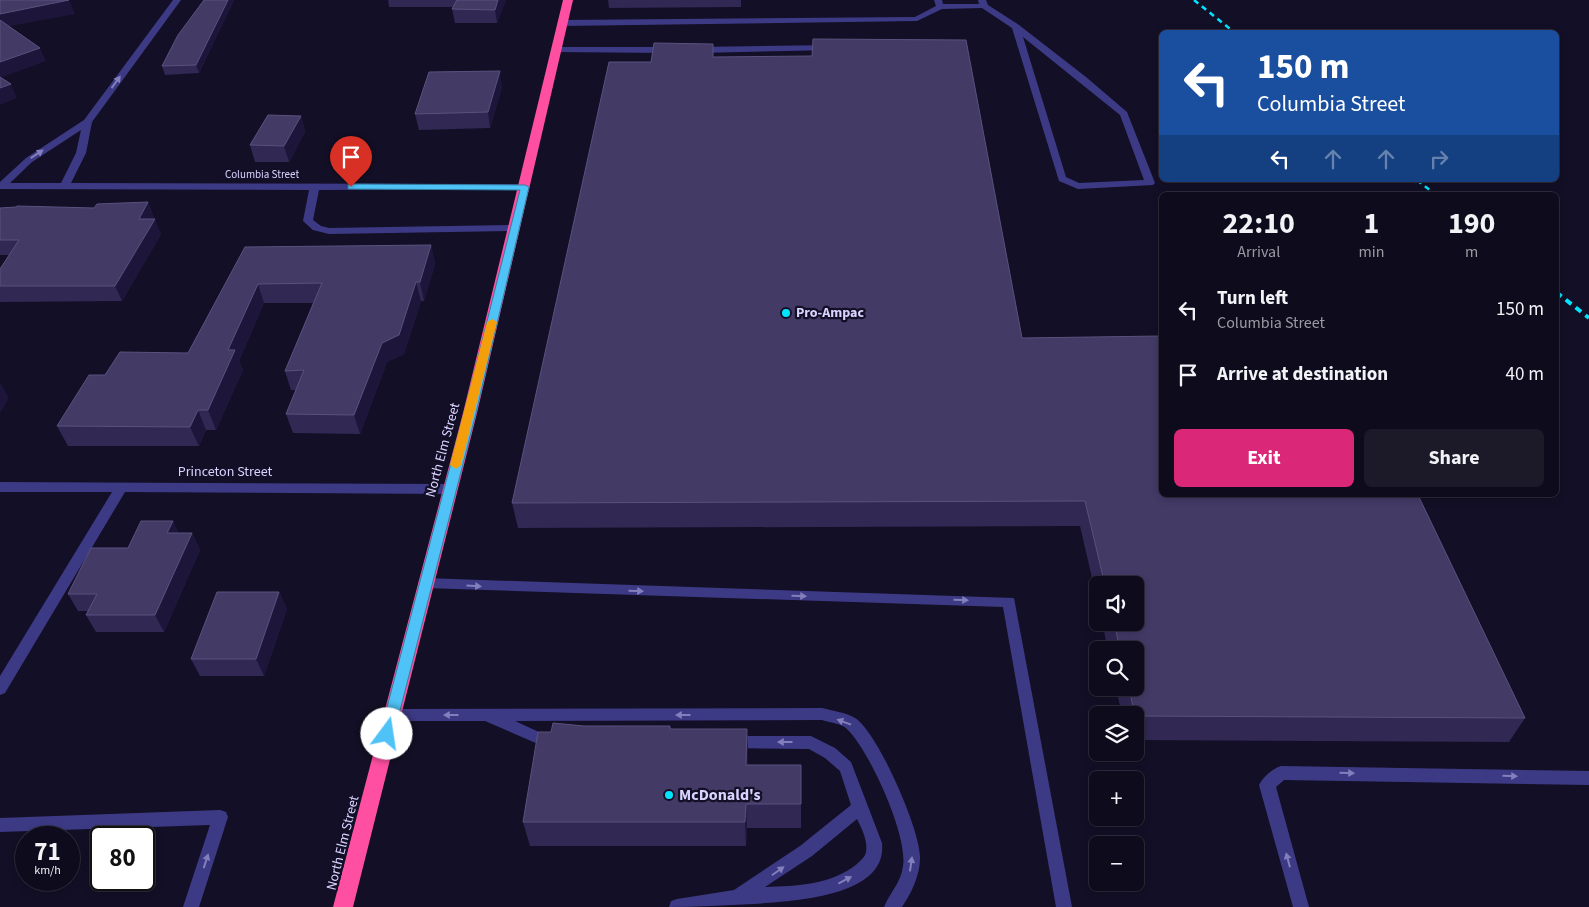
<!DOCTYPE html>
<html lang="en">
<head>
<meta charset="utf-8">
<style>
  body { margin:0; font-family:"Source Sans 3",sans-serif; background:#1c1929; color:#f1f3f6; height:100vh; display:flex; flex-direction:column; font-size:19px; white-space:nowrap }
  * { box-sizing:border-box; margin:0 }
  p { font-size:16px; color:#9b9ba3 }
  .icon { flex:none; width:28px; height:28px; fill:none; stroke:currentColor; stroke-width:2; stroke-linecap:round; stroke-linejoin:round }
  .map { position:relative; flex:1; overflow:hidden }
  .details { position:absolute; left:1159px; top:192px; width:400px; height:305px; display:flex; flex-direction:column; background:#0e0b1c; border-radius:8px; box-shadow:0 2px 8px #0003,0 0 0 1px #2e2b3b }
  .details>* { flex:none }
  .top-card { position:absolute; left:1159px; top:30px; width:400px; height:152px; border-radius:8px; box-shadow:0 2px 8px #0003,0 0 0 1px #2e2b3b; background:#1a4fa0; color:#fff; overflow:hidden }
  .buttons { position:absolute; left:1089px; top:576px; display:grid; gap:10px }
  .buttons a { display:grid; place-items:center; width:55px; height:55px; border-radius:8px; background:#0e0b1c; box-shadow:0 2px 8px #0003,0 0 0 1px #2e2b3b; font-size:25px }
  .speed { position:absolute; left:15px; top:826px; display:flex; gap:10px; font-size:25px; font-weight:700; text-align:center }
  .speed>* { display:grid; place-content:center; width:65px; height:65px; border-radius:50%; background:#0e0b1c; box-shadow:0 2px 8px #0003,0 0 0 1px #2e2b3b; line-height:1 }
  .speed small { font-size:12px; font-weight:400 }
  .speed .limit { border:2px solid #111; border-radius:8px; background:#fff; color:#111 }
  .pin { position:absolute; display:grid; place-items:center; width:42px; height:42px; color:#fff; margin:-51px -21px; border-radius:50% 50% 50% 0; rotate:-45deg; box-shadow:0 0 5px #0007 }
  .pin .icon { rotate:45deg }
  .me { position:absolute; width:55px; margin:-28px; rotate:14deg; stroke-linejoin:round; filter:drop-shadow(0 0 4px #0008) }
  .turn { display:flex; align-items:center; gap:18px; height:105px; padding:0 15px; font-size:22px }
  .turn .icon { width:65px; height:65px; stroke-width:2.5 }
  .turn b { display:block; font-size:35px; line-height:42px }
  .lanes { display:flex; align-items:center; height:48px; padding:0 15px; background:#0003; justify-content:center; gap:25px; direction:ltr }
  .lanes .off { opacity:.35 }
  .eta { display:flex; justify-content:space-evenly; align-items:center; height:85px; text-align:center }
  .eta b { font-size:30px; font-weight:700; line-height:35px }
  .primary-button { display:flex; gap:10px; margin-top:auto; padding:10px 15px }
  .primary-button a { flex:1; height:58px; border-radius:8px; background:#db2777; color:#fff; font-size:20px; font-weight:700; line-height:58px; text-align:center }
  .primary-button a+a { background:#1c1929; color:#f1f3f6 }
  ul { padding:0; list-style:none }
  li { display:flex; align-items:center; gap:15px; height:65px; padding:0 15px }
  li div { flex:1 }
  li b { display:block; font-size:19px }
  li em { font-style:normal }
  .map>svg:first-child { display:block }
</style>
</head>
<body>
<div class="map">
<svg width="1589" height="907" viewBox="0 0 1589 907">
  <rect width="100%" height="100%" fill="#130f26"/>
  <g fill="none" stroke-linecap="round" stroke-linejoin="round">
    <g fill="#3d3a85" fill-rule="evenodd">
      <path d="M173,0H181L92,122L86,153L71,183L525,184L530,187L529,189L319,190L313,220L321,226L329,228L515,225L520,228L515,231L329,234L313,230L303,221L309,190L0,189V182L26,158L84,120ZM81,130L76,153L61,183H10L32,162Z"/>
      <path d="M934,0H942L943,4H979L978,0H986L988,5L1019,25L1086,77L1127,112L1155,183L1153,185L1078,189L1059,181L1012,28L982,8L942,9L917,21L561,26L557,23L561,20L915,17L936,6ZM1023,37L1120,115L1144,180L1079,183L1066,177Z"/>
      <polygon points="830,45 834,48 833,50 697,53 693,50 697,47"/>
      <polygon points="555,47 670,47 674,50 670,53 552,52 551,50"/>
      <polygon points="0,482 449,484 454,486 455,489 454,492 449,494 125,492 5,693 0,695 0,676 112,492 0,492"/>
      <polygon points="425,578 1014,598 1072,907 1056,907 1003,607 425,588 420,587 418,583 420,579"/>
      <path d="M822,708C833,711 845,712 855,718C877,731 921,831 920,858C920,875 912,892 902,907H884C890,892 901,883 903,866C908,835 869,750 847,729C841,723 830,723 822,720L515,721L539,732L559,734L562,739L559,744L554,745L538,744L485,721H392L387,719L384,715L387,711L392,709Z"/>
      <path d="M732,736H811L835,748L851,762L882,843C888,898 789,901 753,904C725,905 697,907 669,907L671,901L677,899L734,890L800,846L851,805L840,771L825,758L809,749L732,748L727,747L724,742L727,737ZM857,819C862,829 868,841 866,852C865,857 861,860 857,864C831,885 797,886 765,887L812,856Z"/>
      <path d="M1281,766L1589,771V785L1284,780L1276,787L1309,907H1293L1259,785C1263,777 1272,769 1281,766Z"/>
      <polygon points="220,810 226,812 228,817 199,907 183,907 210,825 0,832 0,818"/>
    </g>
    <polygon fill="#ff4fa3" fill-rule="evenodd" points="563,0 573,0 477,413 353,907 333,907 463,413"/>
    <g stroke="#00e5ff" stroke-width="2.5" stroke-dasharray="5.5 4.5" stroke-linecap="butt">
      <polyline points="1194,0 1234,32"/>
      <polyline points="1417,180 1436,195"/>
    </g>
    <polyline stroke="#00e5ff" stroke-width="4" stroke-dasharray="7 5.5" stroke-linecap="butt" points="1556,292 1589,318"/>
  </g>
  <g fill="#312854">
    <polygon points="204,0 234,0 199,73 165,75 162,66"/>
    <polygon points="388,0 506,0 497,23 455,23 452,9 453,7 389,7"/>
    <polygon points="608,0 741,0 741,7 609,8"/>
    <polygon points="713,57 1022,338 1525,718 1509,742 1135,740 1135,715 1122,715 1116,688 1135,688 1135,650 1108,650 1102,622 1135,622 1135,585 1098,585 1098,604 1080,526 518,528 512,503"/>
    <polygon points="502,87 490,128 419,130 415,114"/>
    <polygon points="301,116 305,132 289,162 255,162 250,145"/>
    <polygon points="148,202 154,218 153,219 161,234 122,301 0,302 0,269 9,255 0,255 0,208 94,208"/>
    <polygon points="431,245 435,264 424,301 421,301 404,354 387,362 360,434 293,433 286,414 296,390 291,390 285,371 313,303 264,303 239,361 243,370 216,430 206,430 199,446 68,446 57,426 105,375 188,353 245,247"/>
    <polygon points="173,521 178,533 192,533 200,550 164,632 96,632 86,615 88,611 78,611 68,594 128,548"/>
    <polygon points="279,592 287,609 264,676 200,676 191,659"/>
    <polygon points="584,726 670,726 670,729 747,729 748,765 801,765 801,828 747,828 746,846 530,846 523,822"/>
  </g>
  <g fill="#1d163a">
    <polygon points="69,0 75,14 0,28 0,14"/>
    <polygon points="228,0 234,0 199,73 196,65"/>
    <polygon points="498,0 506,0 497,23 495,10"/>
    <polygon points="40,48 46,61 0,78 0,62"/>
    <polygon points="500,71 502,87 490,128 488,112"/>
    <polygon points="11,84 17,98 0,105 0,88"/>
    <polygon points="301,116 305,132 289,162 284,146"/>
    <polygon points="148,202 154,218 145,235 139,219"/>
    <polygon points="155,219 161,234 122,301 115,286"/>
    <polygon points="431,245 435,264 424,301 420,282"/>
    <polygon points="416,282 421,301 404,354 387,362 360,434 354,415 382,343"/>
    <polygon points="258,284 264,303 239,361 243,370 216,430 208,410 228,350"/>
    <polygon points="0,382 9,398 0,413"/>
    <polygon points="198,410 206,430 199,446 190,427"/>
    <polygon points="173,521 181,539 167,533"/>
    <polygon points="192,533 200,550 164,632 155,615"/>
    <polygon points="279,592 287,609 264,676 256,659"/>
    <polygon points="747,729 748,754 747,789 746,765"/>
    <polygon points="746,804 747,828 746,846 745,822"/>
  </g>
  <g fill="#433a66" stroke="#5a527e">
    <polygon points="0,0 69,0 0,14"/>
    <polygon points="204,0 228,0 196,65 162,66 178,35"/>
    <polygon points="457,0 498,0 495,10 452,9"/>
    <polygon points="0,20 40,48 0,62"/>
    <polygon points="813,39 966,40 1022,338 1161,336 1161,495 1418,495 1525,718 1135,716 1129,688 1135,688 1135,650 1120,650 1114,622 1135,622 1135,585 1105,585 1085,501 512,503 609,62 651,62 654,43 713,44 713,57 812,56"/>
    <polygon points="500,71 488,112 415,114 429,72"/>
    <polygon points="0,77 11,84 0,88"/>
    <polygon points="268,115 301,116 284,146 250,145"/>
    <polygon points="148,202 139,219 155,219 115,286 0,286 0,269 19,240 0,240 0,208 16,207 17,206 94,208 97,204"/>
    <polygon points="431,245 420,282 416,282 399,335 382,343 354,415 286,414 304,370 285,371 322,283 258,284 228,350 235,350 208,410 198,410 190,427 57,426 89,375 105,375 120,352 188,353 245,247"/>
    <polygon points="141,521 173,521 167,533 192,533 155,615 86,615 97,594 68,594 91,548 128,548"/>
    <polygon points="217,592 279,592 256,659 191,659"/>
    <polygon points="553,723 584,726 670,726 670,729 747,729 746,765 801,765 801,804 746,804 745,822 523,822 538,732 551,732"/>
  </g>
  <defs><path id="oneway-solid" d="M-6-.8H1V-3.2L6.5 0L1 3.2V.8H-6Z" transform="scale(1.25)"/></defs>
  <g fill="#837fbc">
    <use href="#oneway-solid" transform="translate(116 82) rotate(-54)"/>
    <use href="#oneway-solid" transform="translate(37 154) rotate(-33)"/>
    <use href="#oneway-solid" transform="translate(474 586) rotate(3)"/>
    <use href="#oneway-solid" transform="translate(636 591) rotate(2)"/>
    <use href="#oneway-solid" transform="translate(799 596) rotate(2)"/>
    <use href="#oneway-solid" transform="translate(961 600) rotate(2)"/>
    <use href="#oneway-solid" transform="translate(451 715) rotate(180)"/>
    <use href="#oneway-solid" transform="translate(683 715) rotate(180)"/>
    <use href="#oneway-solid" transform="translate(844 722) rotate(-160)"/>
    <use href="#oneway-solid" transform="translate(785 742) rotate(-180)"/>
    <use href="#oneway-solid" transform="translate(1347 773) rotate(1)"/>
    <use href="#oneway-solid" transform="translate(1510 776) rotate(1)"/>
    <use href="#oneway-solid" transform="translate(1288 860) rotate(-105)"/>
    <use href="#oneway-solid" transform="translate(206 861) rotate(-72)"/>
    <use href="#oneway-solid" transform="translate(911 864) rotate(-82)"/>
    <use href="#oneway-solid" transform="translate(778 871) rotate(-35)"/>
    <use href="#oneway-solid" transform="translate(845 880) rotate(-28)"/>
  </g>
  <polygon fill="#4fc3f7" stroke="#337fa1" points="351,184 525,185 529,187 476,413 394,734 392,739 387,740 382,739 380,734 464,413 520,190 348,189 348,185"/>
  <polygon fill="#f59e0b" points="492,319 497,322 461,465 456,469 450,465 487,322"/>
  <g fill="#00e5ff" stroke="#130f26" stroke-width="2">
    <circle cx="786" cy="313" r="5"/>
    <circle cx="669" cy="795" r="5"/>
  </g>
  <g text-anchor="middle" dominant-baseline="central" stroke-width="4.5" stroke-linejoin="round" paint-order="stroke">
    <g font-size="11" fill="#d9d4ff" stroke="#130f26">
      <text x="262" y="174">Columbia Street</text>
    </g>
    <g font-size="14" font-weight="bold" fill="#d9d4ff" stroke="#130f26" text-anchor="start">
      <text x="796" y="313">Pro-Ampac</text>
    </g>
    <g font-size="14" fill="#d9d4ff" stroke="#130f26">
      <text transform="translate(443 450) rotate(-75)">North Elm Street</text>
      <text x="225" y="472">Princeton Street</text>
      <text transform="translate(343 843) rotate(-76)">North Elm Street</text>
    </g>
    <g font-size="16" font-weight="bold" fill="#d9d4ff" stroke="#130f26" text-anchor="start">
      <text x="679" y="795">McDonald's</text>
    </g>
  </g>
</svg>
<div class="buttons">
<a><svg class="icon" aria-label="sound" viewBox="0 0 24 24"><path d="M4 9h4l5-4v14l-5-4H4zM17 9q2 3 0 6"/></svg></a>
<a><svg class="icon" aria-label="search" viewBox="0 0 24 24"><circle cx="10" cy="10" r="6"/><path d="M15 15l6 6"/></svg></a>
<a><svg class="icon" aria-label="layers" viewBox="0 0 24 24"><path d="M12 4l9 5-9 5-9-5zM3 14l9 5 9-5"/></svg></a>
<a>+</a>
<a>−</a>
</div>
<div class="speed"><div>71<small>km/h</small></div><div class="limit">80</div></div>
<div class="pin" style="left:351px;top:187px;background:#d93025"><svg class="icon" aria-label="arrive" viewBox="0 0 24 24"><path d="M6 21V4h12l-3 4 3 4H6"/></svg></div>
<svg class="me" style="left:387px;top:734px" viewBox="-20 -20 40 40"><circle r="19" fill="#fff"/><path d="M0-13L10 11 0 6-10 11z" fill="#4fc3f7"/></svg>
<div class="top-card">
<div class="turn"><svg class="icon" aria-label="left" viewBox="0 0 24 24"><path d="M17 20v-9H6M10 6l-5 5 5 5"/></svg><div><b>150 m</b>Columbia Street</div></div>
<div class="lanes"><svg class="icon" aria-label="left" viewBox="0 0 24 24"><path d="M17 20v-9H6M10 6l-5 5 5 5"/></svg><svg class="icon off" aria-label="ahead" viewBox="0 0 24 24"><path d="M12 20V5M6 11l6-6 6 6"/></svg><svg class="icon off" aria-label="ahead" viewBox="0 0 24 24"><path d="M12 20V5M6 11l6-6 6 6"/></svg><svg class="icon off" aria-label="right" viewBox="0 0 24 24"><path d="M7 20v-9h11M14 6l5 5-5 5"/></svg></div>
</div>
<section class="details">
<div class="eta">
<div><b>22:10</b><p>Arrival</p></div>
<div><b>1</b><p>min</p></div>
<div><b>190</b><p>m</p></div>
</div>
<ul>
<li><svg class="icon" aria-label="left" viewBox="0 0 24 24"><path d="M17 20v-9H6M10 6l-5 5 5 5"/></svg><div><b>Turn left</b><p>Columbia Street</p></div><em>150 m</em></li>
<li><svg class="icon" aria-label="arrive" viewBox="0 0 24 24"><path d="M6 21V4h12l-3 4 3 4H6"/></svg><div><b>Arrive at destination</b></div><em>40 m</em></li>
</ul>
<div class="primary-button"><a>Exit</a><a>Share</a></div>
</section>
</div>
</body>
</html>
